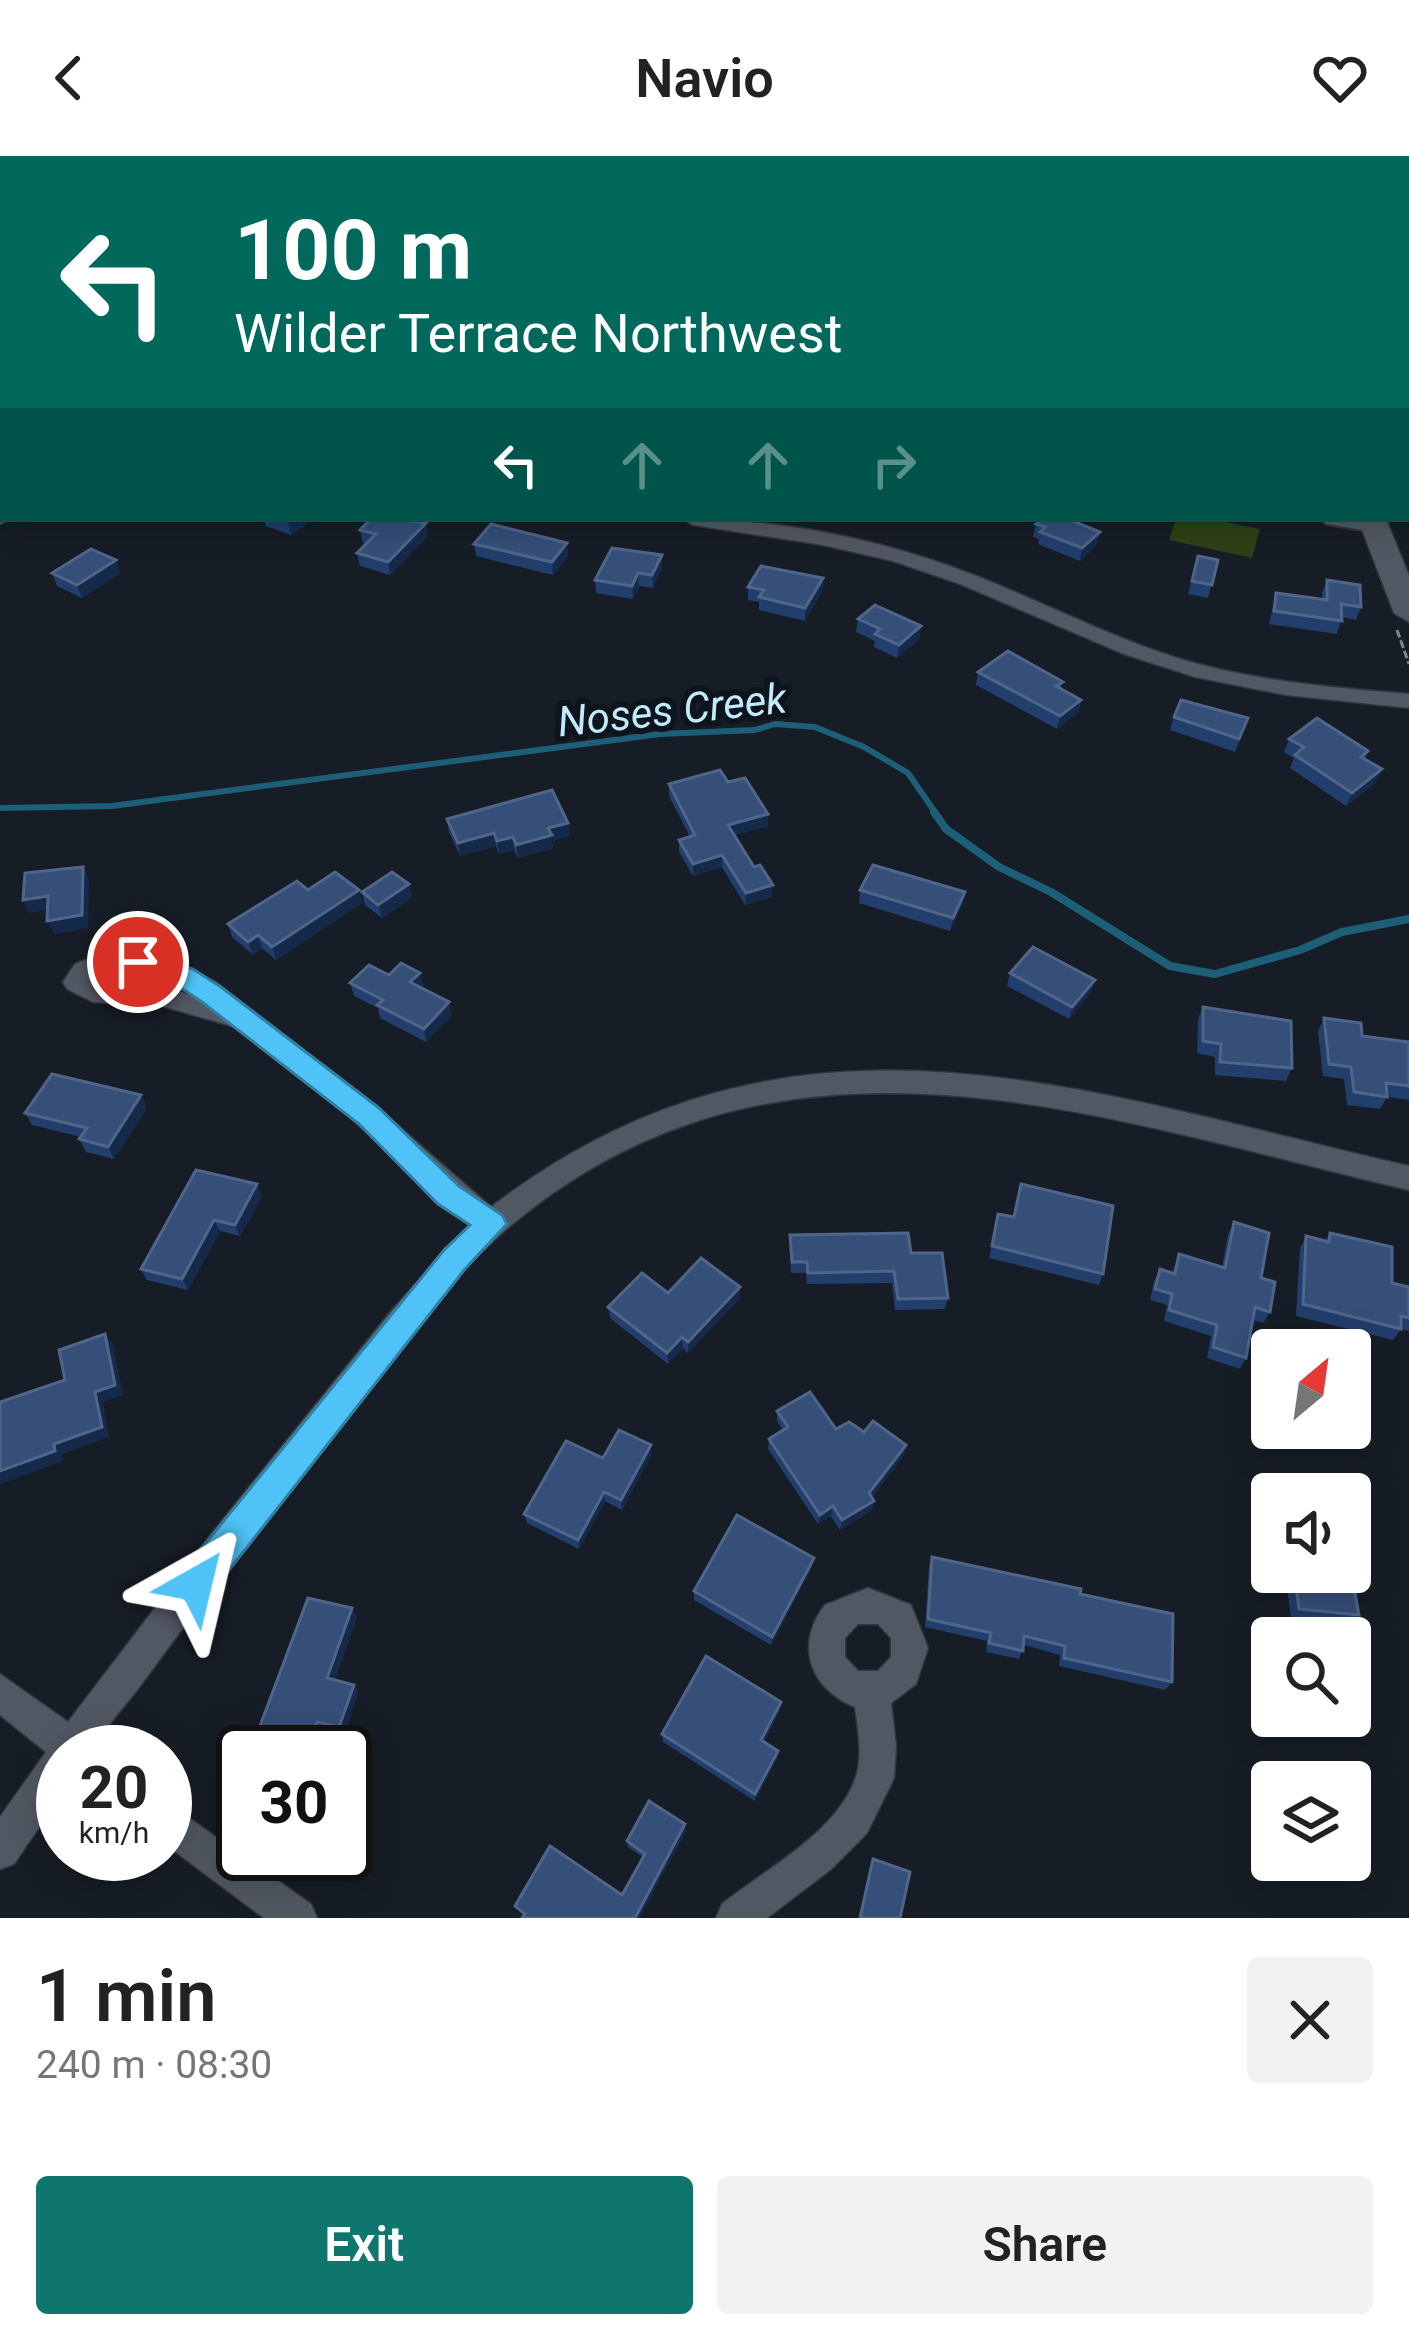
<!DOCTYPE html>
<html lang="en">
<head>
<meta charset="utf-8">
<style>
  body { margin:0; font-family:Roboto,sans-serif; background:#f2f2f2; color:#222; height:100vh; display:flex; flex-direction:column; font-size:45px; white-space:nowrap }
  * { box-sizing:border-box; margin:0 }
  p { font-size:39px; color:#767676 }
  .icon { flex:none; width:66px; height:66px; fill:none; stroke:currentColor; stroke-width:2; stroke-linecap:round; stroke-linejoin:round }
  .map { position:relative; height:1762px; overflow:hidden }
  .side { display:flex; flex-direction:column; background:#fff; flex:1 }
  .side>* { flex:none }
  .guide { position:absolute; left:0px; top:0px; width:1410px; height:366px; box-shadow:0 6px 30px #0003; background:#00695c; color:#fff; overflow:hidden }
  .needle { width:78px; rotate:29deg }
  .fabs { position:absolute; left:1251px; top:1173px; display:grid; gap:24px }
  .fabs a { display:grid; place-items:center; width:120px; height:120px; border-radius:12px; background:#fff; box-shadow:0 6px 30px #0003; font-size:60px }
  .speed { position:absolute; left:36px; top:1569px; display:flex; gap:24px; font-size:60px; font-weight:700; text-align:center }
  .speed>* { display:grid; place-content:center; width:156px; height:156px; border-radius:50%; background:#fff; box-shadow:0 6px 30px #0003; line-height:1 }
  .speed small { font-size:30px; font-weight:400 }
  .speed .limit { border:6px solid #111; border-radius:18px; background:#fff; color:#111 }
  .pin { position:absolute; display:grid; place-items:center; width:102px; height:102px; color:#fff; margin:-51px; border:6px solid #fff; border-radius:50%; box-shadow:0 3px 12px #0007 }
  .me { position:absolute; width:132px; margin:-66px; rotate:37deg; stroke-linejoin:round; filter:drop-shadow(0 0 9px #0008) }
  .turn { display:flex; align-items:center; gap:42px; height:252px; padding:0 36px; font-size:54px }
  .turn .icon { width:156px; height:156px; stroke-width:2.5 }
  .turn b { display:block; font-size:84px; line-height:102px }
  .lanes { display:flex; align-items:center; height:114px; padding:0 36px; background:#0003; justify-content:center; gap:60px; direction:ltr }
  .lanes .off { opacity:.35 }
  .round { display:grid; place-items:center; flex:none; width:126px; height:126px; border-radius:12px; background:#f2f2f2 }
  .headline { display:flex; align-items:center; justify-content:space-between; height:204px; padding:0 36px }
  h1 { font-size:72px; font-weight:600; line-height:90px }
  .cta { display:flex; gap:24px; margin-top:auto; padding:24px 36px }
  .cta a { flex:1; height:138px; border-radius:12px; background:#0f766e; color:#fff; font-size:48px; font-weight:600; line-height:138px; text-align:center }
  .cta a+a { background:#f2f2f2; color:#222 }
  header { display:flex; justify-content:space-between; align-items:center; height:156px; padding:0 36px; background:#fff; font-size:54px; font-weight:600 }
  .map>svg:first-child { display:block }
</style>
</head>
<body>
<header><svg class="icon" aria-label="back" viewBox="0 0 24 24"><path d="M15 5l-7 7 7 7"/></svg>Navio<svg class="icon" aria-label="heart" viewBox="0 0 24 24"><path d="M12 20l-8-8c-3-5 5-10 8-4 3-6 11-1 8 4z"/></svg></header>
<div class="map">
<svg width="1409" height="1762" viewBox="0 0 1409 1762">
  <rect width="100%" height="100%" fill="#171d26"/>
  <polygon fill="#304014" points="1176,363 1209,363 1260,373 1252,402 1169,384"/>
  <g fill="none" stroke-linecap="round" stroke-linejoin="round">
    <polyline stroke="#1c5f77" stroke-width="6" points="0,652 112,650 660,578 755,574 775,568 815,571 864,591 908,617 937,659"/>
    <polyline stroke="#1c5f77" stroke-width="8" points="934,656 946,673 999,711 1051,736 1170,810 1215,818 1300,794 1342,776 1409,763"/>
    <g stroke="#33363e" stroke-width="14">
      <polyline id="lane" points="1328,363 1375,371"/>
    </g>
    <g stroke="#33363e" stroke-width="3">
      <g id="street">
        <polygon points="811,0 837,0 839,3 813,3"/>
        <polygon points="3,154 3,164 0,165 0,155"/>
        <polygon points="3,354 3,363 11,363 0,368"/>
        <path d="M683,363C784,363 885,384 979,421C1044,447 1107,479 1174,501C1250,525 1330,531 1409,538V552L1286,539L1195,521L1124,498L960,428L893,405L823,389L693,369Z"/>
        <path d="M110,794L157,800L215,826L365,941L491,1051C791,821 1080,935 1409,1010V1034C1099,962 777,838 502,1077C423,1146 363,1238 299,1320C245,1389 192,1459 140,1530C126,1549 100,1575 96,1596H63V1636L14,1708L0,1713V1661L46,1596L0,1559V1518L68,1566L213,1376L393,1153L470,1069L345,957L235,871L162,850L93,846L67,833L63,826L75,808ZM110,814L154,818L196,841L163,830L92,823Z"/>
        <path d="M868,1432L911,1449L928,1492L916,1528L891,1547L896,1590L894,1622L867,1677L830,1714L767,1762H716L722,1748C764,1714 833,1679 854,1626C864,1603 858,1574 855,1551C810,1533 794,1489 825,1449ZM858,1468H878L891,1482V1501L878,1515H858L845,1501V1482Z"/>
        <polygon points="165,1645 311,1748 317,1762 264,1762 165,1688"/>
      </g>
    </g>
    <g stroke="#33363e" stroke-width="3">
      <g id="secondary">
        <polygon points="1208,0 1228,0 1230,3 1210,3"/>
        <polygon points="1358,363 1386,363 1409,420 1409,466 1394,457"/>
      </g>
    </g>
    <polyline stroke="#80858d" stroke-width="3" stroke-dasharray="8 3" stroke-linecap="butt" points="1397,474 1409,508"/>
    <use href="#lane" stroke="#525863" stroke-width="10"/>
    <use href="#street" fill="#525863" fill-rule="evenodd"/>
    <use href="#secondary" fill="#525863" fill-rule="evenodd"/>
  </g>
  <g fill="#223e6c">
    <rect x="555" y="0" width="146" height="3"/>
    <polygon points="264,363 308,363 309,366 291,379 266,370"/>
    <polygon points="1041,363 1072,363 1072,365 1100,376 1097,388 1080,405 1038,388 1039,383 1033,381 1036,368"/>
    <polygon points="360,374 428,380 390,419 360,410 357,397 367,388 363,387"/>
    <polygon points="567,387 568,400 553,419 476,400 474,388"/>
    <polygon points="662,399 662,412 653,432 639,430 633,443 596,437 595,424"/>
    <polygon points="1198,400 1218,404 1208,442 1188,438"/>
    <polygon points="52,417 120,417 82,442 57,430"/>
    <polygon points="823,422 822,435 805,465 759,454 759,446 748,444 748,431"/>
    <polygon points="1327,424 1361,451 1356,464 1342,461 1337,478 1269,468 1276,437 1322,443 1322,437"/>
    <polygon points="858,463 921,470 919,483 897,502 874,491 875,485 856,476"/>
    <polygon points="978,516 1063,526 1061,533 1081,544 1078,557 1057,573 976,529"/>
    <polygon points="1174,561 1248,562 1235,596 1170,574"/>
    <polygon points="1289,583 1368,595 1365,603 1376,626 1346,650 1290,612 1294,602 1284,596"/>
    <polygon points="728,626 768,658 768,670 735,679 772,741 745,749 722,711 693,720 679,696 679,684 690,681 669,640 669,628"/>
    <polygon points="447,663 570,680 552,685 553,692 518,702 514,694 499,698 496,690 460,700 449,676"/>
    <polygon points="409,728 412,741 382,762 365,749 362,736"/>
    <polygon points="308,734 362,747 276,804 262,792 253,799 232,781 228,768"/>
    <polygon points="860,734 965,736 962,749 950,775 859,747"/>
    <polygon points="1010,817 1091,836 1069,863 1007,830"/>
    <polygon points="389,819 423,829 420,832 452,859 426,886 380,862 378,852 354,840 350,827"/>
    <polygon points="1203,851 1292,912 1286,925 1215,919 1215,901 1197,897 1198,863"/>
    <polygon points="1324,862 1362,880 1409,886 1409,944 1387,941 1380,953 1347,949 1344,923 1323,920 1318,875"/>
    <polygon points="141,939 147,952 114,1003 86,996 79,983 81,981 32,969 25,957"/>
    <polygon points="196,1014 262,1040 240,1080 220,1075 188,1134 147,1124 141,1113"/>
    <polygon points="1021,1028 1103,1118 1099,1129 989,1102 998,1058 1013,1061"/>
    <polygon points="1234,1066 1261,1122 1270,1156 1263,1167 1253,1164 1246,1202 1240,1213 1207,1202 1211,1180 1164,1165 1167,1149 1150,1144 1154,1125 1160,1113 1172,1117 1179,1098 1222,1111 1228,1078"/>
    <polygon points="1330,1077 1392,1127 1409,1131 1409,1175 1401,1173 1393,1184 1296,1160 1300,1092 1306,1080 1325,1085"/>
    <polygon points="790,1079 911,1097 948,1142 945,1153 895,1154 892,1127 807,1128 806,1117 791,1117"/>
    <polygon points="740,1131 740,1142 688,1197 683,1192 668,1208 610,1162 608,1151"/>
    <polygon points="777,1255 836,1273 864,1276 904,1299 872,1341 874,1345 872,1354 840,1374 831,1360 818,1368 768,1293 769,1283 783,1274 777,1265"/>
    <polygon points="651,1289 651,1299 622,1354 605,1345 579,1393 527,1367 524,1358 603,1302"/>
    <polygon points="1307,1322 1351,1326 1357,1360 1350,1368 1350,1338 1300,1338 1299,1332"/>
    <polygon points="932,1401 1080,1438 1172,1526 1165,1534 1059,1510 1060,1499 1024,1489 1019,1503 986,1496 987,1485 925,1471 929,1410"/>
    <polygon points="812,1411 771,1489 694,1444 694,1435"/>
    <polygon points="1285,1416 1350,1416 1359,1459 1350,1468 1291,1461"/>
    <polygon points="357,1460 335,1524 354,1529 358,1536 344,1579 322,1574 317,1590 266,1578 260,1570"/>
    <polygon points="781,1546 780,1554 764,1586 778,1595 777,1602 755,1645 663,1586 662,1578"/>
    <polygon points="686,1675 639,1762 522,1762 524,1760 515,1750 622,1739 643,1701 628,1691 627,1685"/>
  </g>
  <g fill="#152a4b">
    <polygon points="595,0 628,0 628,3 577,3"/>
    <polygon points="678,0 701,0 701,3 675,3"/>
    <polygon points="293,363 308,363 309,366 291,379 288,367"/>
    <polygon points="426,367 428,380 390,419 388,406"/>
    <polygon points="1100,376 1097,388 1080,405 1082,392"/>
    <polygon points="567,387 568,400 553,419 552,406"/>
    <polygon points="662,399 662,412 653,432 652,419"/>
    <polygon points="116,404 120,417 82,442 77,429"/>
    <polygon points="638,417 639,430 633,443 632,430"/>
    <polygon points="823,422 822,435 805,465 805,452"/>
    <polygon points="921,470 919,483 897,502 899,489"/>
    <polygon points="1081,544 1078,557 1057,573 1060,560"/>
    <polygon points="1382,613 1376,626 1346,650 1352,637"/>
    <polygon points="768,658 768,670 728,681 728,669"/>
    <polygon points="568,667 570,680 552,685 553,692 518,702 516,689 548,672"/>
    <polygon points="494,677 496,690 460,700 458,687"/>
    <polygon points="513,681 514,694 499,698 497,685"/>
    <polygon points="722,699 722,711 693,720 693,708"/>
    <polygon points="83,711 89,724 88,772 54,778 47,765"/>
    <polygon points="409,728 412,741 382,762 378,749"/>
    <polygon points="773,729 772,741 745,749 746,737"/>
    <polygon points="359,734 362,747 276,804 272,791"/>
    <polygon points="965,736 962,749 950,775 953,762"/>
    <polygon points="48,740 55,753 29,757 23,744"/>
    <polygon points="258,779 262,792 253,799 248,786"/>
    <polygon points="420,817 423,829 413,839 410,826"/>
    <polygon points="1095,824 1091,836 1069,863 1072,851"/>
    <polygon points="449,846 452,859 426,886 424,873"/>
    <polygon points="141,939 147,952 114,1003 108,991"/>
    <polygon points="257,1028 262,1040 240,1080 235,1069"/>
    <polygon points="214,1064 220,1075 188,1134 182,1123"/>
    <polygon points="740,1131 740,1142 688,1197 688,1186"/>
    <polygon points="105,1178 113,1189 123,1239 103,1246 109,1281 62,1298 63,1305 0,1328 0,1315 54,1288 95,1236"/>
    <polygon points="682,1181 683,1192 668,1208 667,1197"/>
    <polygon points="651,1289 651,1299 622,1354 621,1344"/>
    <polygon points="906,1289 904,1299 867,1347 869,1337"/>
    <polygon points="604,1336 605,1345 579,1393 578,1384"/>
    <polygon points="874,1345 872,1354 840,1374 842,1364"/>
    <polygon points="833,1350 831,1360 818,1368 820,1359"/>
    <polygon points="814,1402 812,1411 771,1489 772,1481"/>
    <polygon points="352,1452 357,1460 333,1530 327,1522"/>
    <polygon points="354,1529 358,1536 344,1579 339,1571"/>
    <polygon points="781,1546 780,1554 761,1591 761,1584"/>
    <polygon points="317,1566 322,1574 317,1590 311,1582"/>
    <polygon points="778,1595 777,1602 755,1645 755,1638"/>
    <polygon points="685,1668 686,1675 639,1762 635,1762"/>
  </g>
  <g fill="#354f79" stroke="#4f6589" stroke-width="3">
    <polygon points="284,0 341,0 335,3 279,3"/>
    <polygon points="0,265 3,267 3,282 0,284"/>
    <polygon points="371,363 399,363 426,367 388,406 357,397 376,378 360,374"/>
    <polygon points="1041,363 1068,363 1100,376 1082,392 1040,376 1045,371 1036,368"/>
    <polygon points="491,368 567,387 552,406 474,388"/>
    <polygon points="612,392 662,399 652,419 638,417 632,430 595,424"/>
    <polygon points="91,393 116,404 77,429 52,417"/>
    <polygon points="1198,400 1218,404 1212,429 1192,425"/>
    <polygon points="761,410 823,422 805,452 759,441 764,434 748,431"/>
    <polygon points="1327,424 1360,429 1361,451 1341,448 1342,465 1274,455 1276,437 1327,444"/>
    <polygon points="875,449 921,470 899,489 875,478 880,473 858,463"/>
    <polygon points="1008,495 1063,526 1056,530 1081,544 1060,560 978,516"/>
    <polygon points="1181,544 1248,562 1239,583 1174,561"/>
    <polygon points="1317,562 1368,595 1361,601 1382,613 1352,637 1295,599 1304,591 1289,583"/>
    <polygon points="720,614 728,626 745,622 768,658 728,669 754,711 760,709 773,729 746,737 722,699 693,708 679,684 695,679 669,628"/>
    <polygon points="552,634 568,667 548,672 552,679 516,689 513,681 497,685 494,677 458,687 447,663"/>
    <polygon points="873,709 965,736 953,762 860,734"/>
    <polygon points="83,711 82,759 47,765 48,740 23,744 25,717"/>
    <polygon points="335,716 359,734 272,791 258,779 248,786 228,768 297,725 308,734"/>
    <polygon points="392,716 409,728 378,749 362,736"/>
    <polygon points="1033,791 1095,824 1072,851 1010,817"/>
    <polygon points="401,807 420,817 410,826 449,846 424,873 377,849 383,844 350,827 369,809 389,819"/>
    <polygon points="1203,851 1291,865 1292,912 1220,906 1221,888 1203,885"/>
    <polygon points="1324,862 1361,867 1362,880 1409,886 1409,930 1386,927 1387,941 1354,936 1351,911 1329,908"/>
    <polygon points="52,918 141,939 108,991 79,983 87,972 25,957"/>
    <polygon points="196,1014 257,1028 235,1069 214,1064 182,1123 141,1113"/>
    <polygon points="1021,1028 1113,1050 1103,1118 992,1090 998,1058 1014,1061"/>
    <polygon points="1234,1066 1269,1077 1261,1122 1275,1126 1270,1156 1255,1151 1246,1202 1213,1191 1217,1169 1169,1154 1172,1138 1155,1133 1160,1113 1175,1118 1179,1098 1225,1112"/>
    <polygon points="908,1077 911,1097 942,1097 948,1142 898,1143 894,1115 808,1117 807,1106 792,1106 790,1079"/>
    <polygon points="1330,1077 1392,1091 1392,1127 1409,1131 1409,1162 1401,1160 1401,1173 1303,1148 1306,1080 1329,1086"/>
    <polygon points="701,1102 740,1131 688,1186 682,1181 667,1197 608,1151 642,1117 668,1137"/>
    <polygon points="105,1178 115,1229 95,1236 102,1271 54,1288 55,1295 0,1315 0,1246 65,1224 59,1194"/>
    <polygon points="810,1236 836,1273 849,1266 864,1276 873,1265 906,1289 869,1337 874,1345 842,1364 833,1350 820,1359 769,1283 788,1271 777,1255"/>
    <polygon points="619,1274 651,1289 621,1344 604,1336 578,1384 524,1358 566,1285 603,1302"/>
    <polygon points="1307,1322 1351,1326 1357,1360 1350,1359 1350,1338 1310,1338"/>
    <polygon points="737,1359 814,1402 772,1481 694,1435"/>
    <polygon points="932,1401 1081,1433 1080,1438 1173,1458 1172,1526 1064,1502 1065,1490 1024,1480 1023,1495 989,1487 991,1477 928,1463"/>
    <polygon points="1350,1409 1359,1459 1299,1453 1294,1416 1350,1416"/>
    <polygon points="308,1442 352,1452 327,1522 354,1529 339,1571 317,1566 311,1582 260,1570"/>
    <polygon points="706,1500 781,1546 761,1584 778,1595 755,1638 662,1578"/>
    <polygon points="649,1645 685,1668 635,1762 522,1762 525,1758 515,1750 550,1690 622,1739 645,1698 627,1685"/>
    <polygon points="873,1703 910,1716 900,1762 860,1762"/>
  </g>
  <polygon fill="#4fc3f7" stroke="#337fa1" stroke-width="3" points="138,796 193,813 221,831 379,952 459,1030 502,1059 507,1068 465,1113 208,1441 196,1446 183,1441 178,1428 183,1415 444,1094 470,1069 438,1048 359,968 202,846 174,827 129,812 125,806 129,799"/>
  <g text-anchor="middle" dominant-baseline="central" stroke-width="12" stroke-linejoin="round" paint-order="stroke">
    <g font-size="42" font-style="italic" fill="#c1eafd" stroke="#0e141c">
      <text transform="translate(672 554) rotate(-6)">Noses Creek</text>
    </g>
  </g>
</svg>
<div class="fabs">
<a><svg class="needle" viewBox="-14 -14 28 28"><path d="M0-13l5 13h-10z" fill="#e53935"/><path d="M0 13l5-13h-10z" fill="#767676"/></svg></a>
<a><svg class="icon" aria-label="sound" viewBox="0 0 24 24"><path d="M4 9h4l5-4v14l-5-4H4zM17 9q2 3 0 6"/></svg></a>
<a><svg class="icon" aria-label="search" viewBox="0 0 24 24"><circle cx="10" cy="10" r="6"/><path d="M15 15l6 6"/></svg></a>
<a><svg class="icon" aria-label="layers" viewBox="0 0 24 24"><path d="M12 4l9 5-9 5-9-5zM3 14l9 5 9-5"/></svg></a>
</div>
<div class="speed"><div>20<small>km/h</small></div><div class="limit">30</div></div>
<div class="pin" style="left:138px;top:806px;background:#d93025"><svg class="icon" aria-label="arrive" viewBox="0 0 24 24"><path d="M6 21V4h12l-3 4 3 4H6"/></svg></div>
<svg class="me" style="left:196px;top:1428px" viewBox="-20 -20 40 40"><path d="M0-17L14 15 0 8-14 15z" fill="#4fc3f7" stroke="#fff" stroke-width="4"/></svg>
<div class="guide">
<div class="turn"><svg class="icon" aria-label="left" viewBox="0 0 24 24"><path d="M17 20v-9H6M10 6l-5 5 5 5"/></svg><div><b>100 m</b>Wilder Terrace Northwest</div></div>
<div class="lanes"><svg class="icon" aria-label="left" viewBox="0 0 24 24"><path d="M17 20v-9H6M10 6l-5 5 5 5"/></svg><svg class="icon off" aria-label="ahead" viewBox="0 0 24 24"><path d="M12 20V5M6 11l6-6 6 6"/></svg><svg class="icon off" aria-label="ahead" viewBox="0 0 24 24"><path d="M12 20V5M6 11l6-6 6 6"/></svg><svg class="icon off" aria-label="right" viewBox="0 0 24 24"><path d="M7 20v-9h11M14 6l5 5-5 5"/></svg></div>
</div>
</div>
<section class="side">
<div class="headline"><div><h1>1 min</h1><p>240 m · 08:30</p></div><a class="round"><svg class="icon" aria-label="close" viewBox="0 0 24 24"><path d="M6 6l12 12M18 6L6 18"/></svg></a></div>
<div class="cta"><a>Exit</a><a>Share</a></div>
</section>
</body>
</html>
